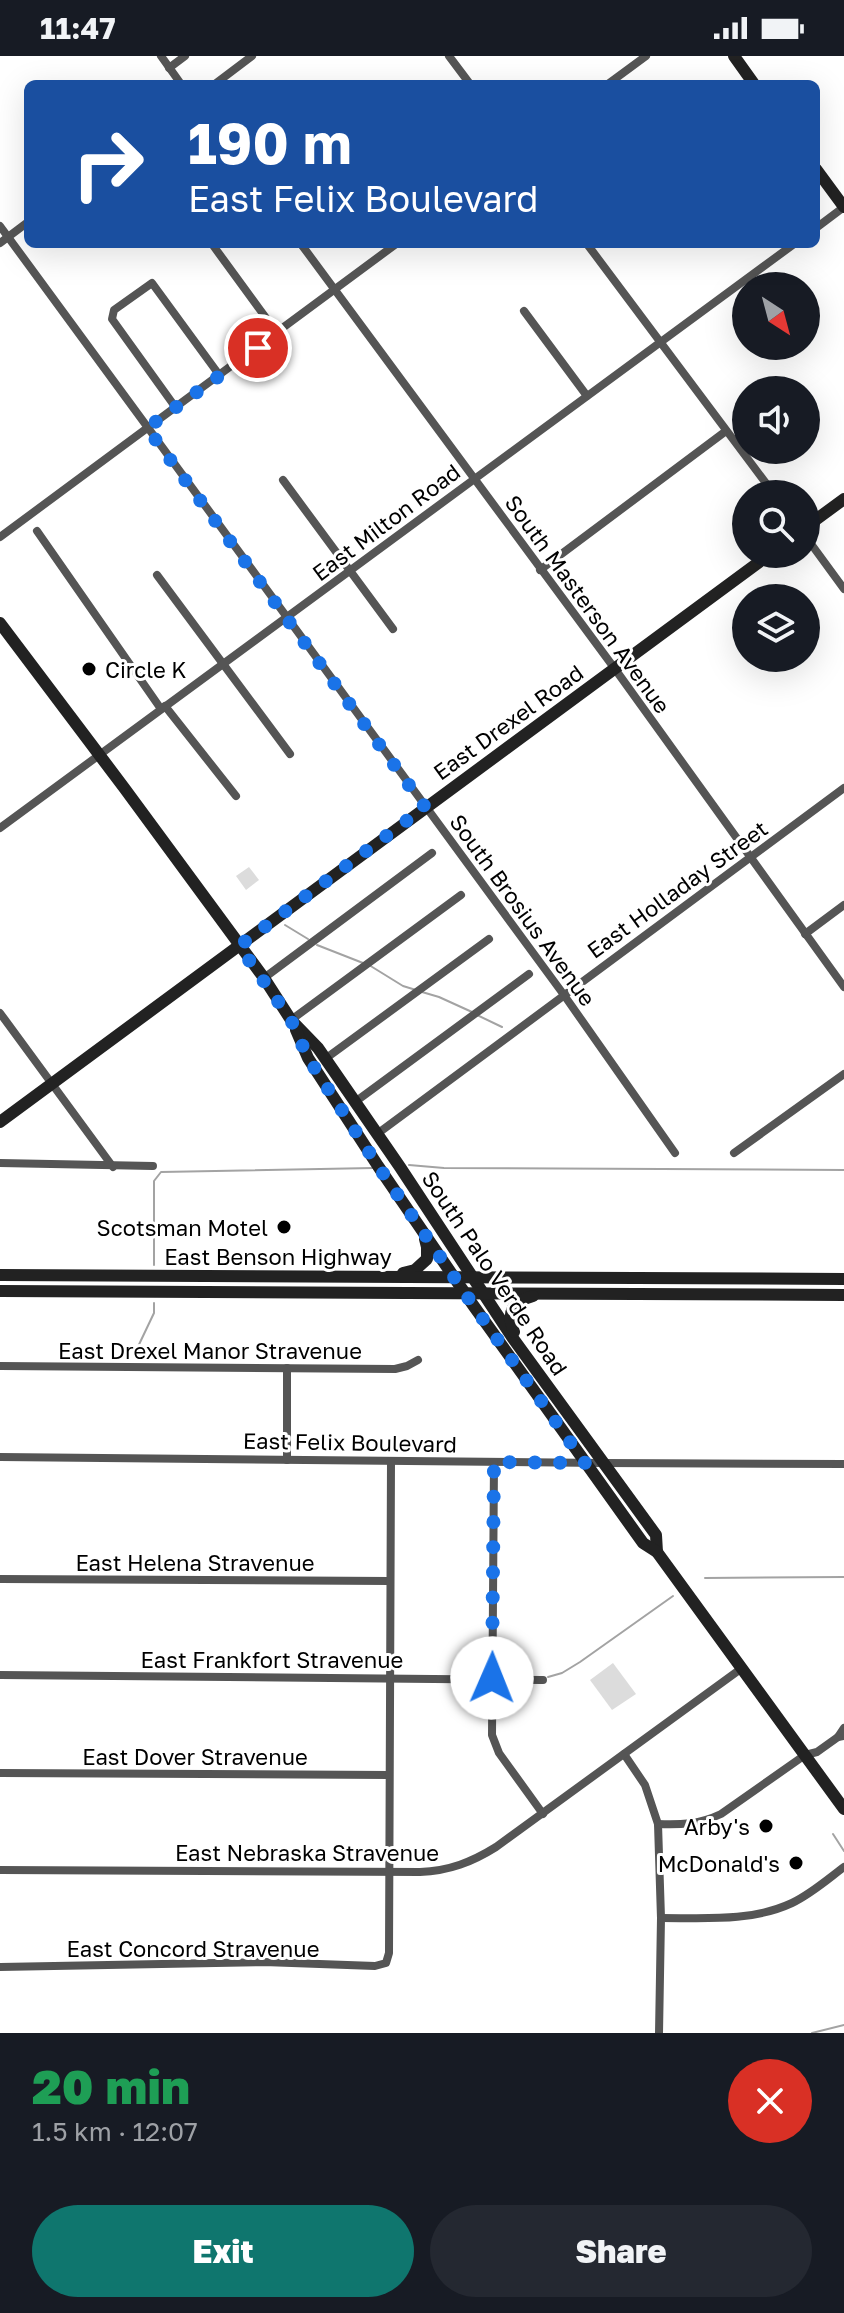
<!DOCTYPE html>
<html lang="en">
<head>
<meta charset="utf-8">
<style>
  body { margin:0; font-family:"Golos Text",sans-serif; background:#242831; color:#f1f3f6; height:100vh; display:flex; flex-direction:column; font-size:30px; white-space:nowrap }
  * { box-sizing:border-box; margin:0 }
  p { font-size:26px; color:#9ea1a6 }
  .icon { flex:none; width:44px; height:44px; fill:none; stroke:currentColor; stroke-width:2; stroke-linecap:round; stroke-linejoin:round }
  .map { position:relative; height:1977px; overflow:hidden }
  .sheet { display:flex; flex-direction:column; background:#171b24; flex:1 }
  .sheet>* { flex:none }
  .guide { position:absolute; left:24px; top:24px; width:796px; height:168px; border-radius:12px; box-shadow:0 8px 32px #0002; background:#1a4fa0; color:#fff; overflow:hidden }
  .needle { width:52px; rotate:144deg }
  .buttons { position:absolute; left:732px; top:216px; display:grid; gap:16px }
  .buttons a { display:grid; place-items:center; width:88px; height:88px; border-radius:50%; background:#171b24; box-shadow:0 8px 32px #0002; font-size:40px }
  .pin { position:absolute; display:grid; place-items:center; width:68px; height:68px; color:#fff; margin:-34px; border:4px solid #fff; border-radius:50%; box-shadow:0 2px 8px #0007 }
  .me { position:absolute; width:88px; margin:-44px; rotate:1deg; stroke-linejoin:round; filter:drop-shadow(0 0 6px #0008) }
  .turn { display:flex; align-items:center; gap:28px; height:168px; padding:0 32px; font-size:36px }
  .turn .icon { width:104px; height:104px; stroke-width:2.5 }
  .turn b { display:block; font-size:56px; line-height:68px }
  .round { display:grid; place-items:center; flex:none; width:84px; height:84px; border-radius:42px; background:#242831 }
  .overview { display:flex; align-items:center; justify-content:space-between; height:136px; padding:0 32px }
  h1 { font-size:48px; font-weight:800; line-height:60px; color:#1e9e55 }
  .action { display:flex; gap:16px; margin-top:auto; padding:16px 32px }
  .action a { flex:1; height:92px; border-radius:48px; background:#0f766e; color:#fff; font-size:32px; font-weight:800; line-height:92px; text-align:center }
  .action a+a { background:#242831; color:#f1f3f6 }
  .status { display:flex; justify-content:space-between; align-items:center; height:56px; padding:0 40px; background:#171b24; direction:ltr }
  .status svg { height:22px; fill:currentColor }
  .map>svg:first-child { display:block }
</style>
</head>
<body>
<div class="status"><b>11:47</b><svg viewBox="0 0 49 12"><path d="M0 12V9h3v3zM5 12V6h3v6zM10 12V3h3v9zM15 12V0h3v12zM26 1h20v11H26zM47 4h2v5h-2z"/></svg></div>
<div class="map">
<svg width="844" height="1977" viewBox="0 0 844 1977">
  <rect width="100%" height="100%" fill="#fff"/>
  <g fill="#dcdcdc">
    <polygon points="249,811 259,824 246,834 236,820"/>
    <polygon points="613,1607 636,1638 612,1654 590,1624"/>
  </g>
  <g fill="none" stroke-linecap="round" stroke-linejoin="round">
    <g stroke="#a3a3a3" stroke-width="2">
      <polyline points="285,869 308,883"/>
      <polyline points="317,889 363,907"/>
      <polyline points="369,909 403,930 416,934"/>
      <polyline points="422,936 439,941 472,956"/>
      <polyline points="477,959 502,971"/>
      <polyline points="409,1109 444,1112 844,1114"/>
      <polyline points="154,1209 154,1125 161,1116 373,1112"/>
      <polyline points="134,1299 154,1257 154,1247"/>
      <polyline points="705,1522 844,1521"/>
      <polyline points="548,1621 562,1617 580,1606 673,1540"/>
      <polyline points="833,1778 844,1795"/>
      <polyline points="812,1977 844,1969"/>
    </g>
    <g stroke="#555" stroke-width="8">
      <polyline points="161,0 181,28"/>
      <polyline points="449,0 470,28"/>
      <polyline points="169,12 185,0"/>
      <polyline points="215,28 252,0"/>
      <polyline points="608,28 646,0"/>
      <polyline points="0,170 564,939 675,1097"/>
      <polyline points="816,172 844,151"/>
      <polyline points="0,187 28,166"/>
      <polyline points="212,188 277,277"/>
      <polyline points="301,188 615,613 844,931"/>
      <polyline points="587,188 774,438"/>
      <polyline points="524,255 587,340"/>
      <polyline points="176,352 112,263 114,254 152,227 220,320"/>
      <polyline points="283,424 393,573"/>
      <polyline points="37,475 161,653"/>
      <polyline points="0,481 396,188"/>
      <polyline points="806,481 844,533"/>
      <polyline points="540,514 726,375"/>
      <polyline points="157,519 290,698"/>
      <polyline points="165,650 236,740"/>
      <polyline points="0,772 794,188"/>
      <polyline points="805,878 844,849"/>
      <polyline points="264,922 432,797"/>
      <polyline points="0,957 113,1111"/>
      <polyline points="291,964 461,839"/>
      <polyline points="325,1003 489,883"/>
      <polyline points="355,1046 529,918"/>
      <polyline points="377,1078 844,732"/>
      <polyline points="734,1097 844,1018"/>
      <polyline points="0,1107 153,1110"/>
      <polyline points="0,1310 395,1313 407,1310 418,1304"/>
      <polyline points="0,1401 602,1407 844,1408"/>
      <polyline points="287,1404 287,1312"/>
      <polyline points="494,1406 492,1679 499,1697 543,1758"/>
      <polyline points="0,1523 390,1525"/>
      <polyline points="0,1619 543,1624"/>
      <polyline points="844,1672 838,1681 844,1680"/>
      <polyline points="624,1698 645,1729 658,1768 661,1862 659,1977"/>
      <polyline points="0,1717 389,1719"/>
      <path d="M658,1768C681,1769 700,1768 721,1758L805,1699L817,1696L838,1681"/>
      <path d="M0,1814L420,1816C449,1815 472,1806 496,1791L742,1612"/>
      <path d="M661,1862C705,1862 751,1866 792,1847C811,1838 828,1823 844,1811"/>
      <polyline points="0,1911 264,1906 375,1910 386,1907 389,1897 391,1405"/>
    </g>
    <g stroke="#222" stroke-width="12">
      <polyline points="734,0 754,28"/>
      <polyline points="816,113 844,151"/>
      <polyline points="806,471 844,443"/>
      <polyline points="0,567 125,733 264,922 291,964 318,992 400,1111 512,1281 656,1479 657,1496"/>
      <polyline points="296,974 308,1002 378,1110 473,1249 643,1487 657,1496 844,1753"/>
      <polyline points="0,1066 770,498"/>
      <polyline points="403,1217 415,1214 427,1203 427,1191 425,1183"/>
      <polyline points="0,1219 844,1223"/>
      <polyline points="0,1235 844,1239"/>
      <path d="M514,1276C506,1256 512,1246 533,1240"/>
    </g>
  </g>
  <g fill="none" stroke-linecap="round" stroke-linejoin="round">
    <polyline stroke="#1a73e8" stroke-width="14" stroke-dasharray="0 25.2" points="258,292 147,372 425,751 239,890 291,964 308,1002 378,1110 473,1249 585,1407 494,1406 492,1622"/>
  </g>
  <g fill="#000" stroke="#fff" stroke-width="3">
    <circle cx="89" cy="613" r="8"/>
    <circle cx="284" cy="1171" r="8"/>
    <circle cx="766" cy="1770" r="8"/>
    <circle cx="796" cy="1807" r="8"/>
  </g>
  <g text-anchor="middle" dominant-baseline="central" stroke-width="6" stroke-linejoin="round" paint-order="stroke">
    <g font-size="22" fill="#000" stroke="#fff">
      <text transform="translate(386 466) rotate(-37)">East Milton Road</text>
      <text transform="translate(588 548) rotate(54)">South Masterson Avenue</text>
      <text transform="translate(508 666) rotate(-36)">East Drexel Road</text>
      <text transform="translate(677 833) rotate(-36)">East Holladay Street</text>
      <text transform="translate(523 854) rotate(54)">South Brosius Avenue</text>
      <text x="278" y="1200">East Benson Highway</text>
      <text transform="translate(495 1217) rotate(56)">South Palo Verde Road</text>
      <text x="210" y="1294">East Drexel Manor Stravenue</text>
      <text transform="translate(350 1386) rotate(1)">East Felix Boulevard</text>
      <text x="195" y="1506">East Helena Stravenue</text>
      <text x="272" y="1603">East Frankfort Stravenue</text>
      <text x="195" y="1700">East Dover Stravenue</text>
      <text x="307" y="1796">East Nebraska Stravenue</text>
      <text x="193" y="1892">East Concord Stravenue</text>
    </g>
    <g font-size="22" fill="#000" stroke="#fff" text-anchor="end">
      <text x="105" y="613" text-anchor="start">Circle K</text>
      <text x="268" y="1171">Scotsman Motel</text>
      <text x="750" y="1770">Arby's</text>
      <text x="780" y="1807">McDonald's</text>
    </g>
  </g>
</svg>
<div class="buttons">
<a><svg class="needle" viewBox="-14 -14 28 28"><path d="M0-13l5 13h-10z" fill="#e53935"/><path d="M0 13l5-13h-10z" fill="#9ea1a6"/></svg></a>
<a><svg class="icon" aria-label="sound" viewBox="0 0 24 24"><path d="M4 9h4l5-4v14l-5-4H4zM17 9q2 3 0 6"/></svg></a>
<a><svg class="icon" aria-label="search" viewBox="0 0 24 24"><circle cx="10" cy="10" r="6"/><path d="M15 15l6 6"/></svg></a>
<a><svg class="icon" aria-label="layers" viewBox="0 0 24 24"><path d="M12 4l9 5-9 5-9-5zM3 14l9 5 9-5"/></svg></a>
</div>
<div class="pin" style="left:258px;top:292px;background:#d93025"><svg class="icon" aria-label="arrive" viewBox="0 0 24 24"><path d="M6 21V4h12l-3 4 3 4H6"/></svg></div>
<svg class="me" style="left:492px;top:1622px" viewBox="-20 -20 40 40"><circle r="19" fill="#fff"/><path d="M0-13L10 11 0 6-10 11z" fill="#1a73e8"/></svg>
<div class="guide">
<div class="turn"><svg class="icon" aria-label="right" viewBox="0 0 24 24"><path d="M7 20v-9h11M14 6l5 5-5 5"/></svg><div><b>190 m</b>East Felix Boulevard</div></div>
</div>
</div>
<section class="sheet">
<div class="overview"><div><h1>20 min</h1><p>1.5 km · 12:07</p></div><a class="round" style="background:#d93025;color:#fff"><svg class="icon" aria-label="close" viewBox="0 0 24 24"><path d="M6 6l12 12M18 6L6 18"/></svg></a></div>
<div class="action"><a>Exit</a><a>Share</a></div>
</section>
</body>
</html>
